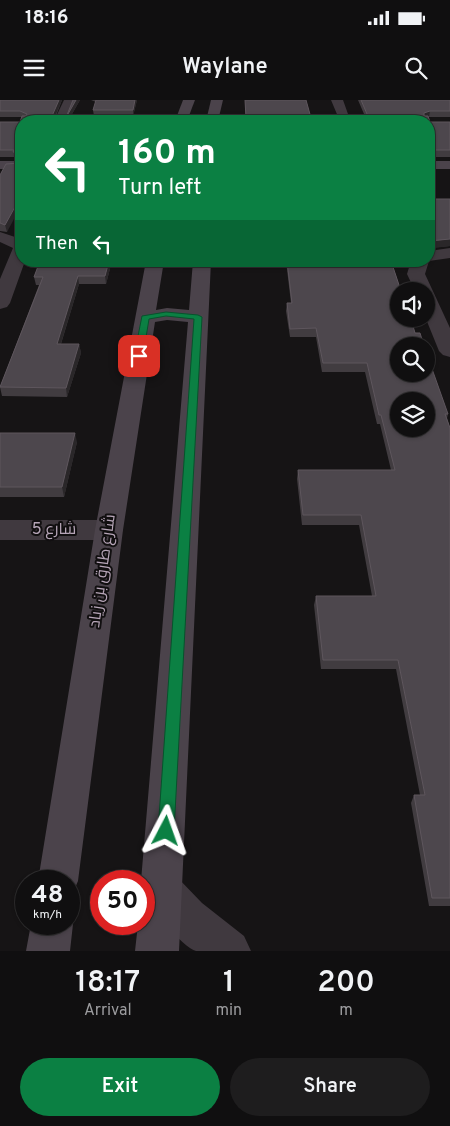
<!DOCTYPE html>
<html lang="en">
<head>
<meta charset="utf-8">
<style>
  body { margin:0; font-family:Overpass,Cairo,sans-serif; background:#1e1d1e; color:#f1f3f6; height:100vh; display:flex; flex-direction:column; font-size:19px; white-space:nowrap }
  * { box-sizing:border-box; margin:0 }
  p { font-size:16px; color:#9c9c9f }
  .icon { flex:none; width:28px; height:28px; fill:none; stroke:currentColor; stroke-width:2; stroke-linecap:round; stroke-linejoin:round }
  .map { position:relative; height:851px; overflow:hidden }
  .side { display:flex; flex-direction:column; background:#100f10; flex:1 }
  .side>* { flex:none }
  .guide { position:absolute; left:15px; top:15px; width:420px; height:152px; border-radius:20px; box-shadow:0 1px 4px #0004,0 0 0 1px #302f30; background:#0b8043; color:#fff; overflow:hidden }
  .controls { position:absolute; left:390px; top:182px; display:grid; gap:10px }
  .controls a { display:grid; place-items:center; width:45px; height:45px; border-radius:50%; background:#100f10; box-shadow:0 1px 4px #0004,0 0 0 1px #302f30; font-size:25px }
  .speed { position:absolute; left:15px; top:770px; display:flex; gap:10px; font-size:25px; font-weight:700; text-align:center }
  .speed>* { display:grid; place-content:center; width:65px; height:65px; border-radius:50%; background:#100f10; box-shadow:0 1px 4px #0004,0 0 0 1px #302f30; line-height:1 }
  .speed small { font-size:12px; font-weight:400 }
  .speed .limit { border:8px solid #d22; background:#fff; color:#111 }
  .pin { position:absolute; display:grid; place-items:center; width:42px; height:42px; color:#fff; margin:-21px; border-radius:10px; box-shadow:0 2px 8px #0006 }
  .me { position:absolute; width:55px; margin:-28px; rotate:4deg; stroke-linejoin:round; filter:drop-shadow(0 0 4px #0008) }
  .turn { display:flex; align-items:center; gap:18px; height:105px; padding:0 20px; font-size:22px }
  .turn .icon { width:65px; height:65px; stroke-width:2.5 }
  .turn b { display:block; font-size:35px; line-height:42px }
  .then { display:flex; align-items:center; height:48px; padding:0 20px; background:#0003; gap:10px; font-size:19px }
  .eta { display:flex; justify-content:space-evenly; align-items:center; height:85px; text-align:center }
  .eta b { font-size:30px; font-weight:600; line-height:35px }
  .action { display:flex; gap:10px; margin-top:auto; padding:10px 20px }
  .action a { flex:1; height:58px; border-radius:30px; background:#0b8043; color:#fff; font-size:20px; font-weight:600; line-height:58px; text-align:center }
  .action a+a { background:#1e1d1e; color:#f1f3f6 }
  .status { display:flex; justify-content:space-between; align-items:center; height:35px; padding:0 25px; background:#100f10; direction:ltr }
  .status svg { height:14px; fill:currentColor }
  header { display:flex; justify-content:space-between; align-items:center; height:65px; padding:0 20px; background:#100f10; font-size:22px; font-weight:600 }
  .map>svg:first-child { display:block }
</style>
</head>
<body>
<div class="status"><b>18:16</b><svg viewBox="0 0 49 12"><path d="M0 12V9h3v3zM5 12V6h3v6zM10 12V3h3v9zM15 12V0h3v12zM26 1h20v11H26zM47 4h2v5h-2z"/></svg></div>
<header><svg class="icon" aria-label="menu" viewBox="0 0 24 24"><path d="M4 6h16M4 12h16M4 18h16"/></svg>Waylane<svg class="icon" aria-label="search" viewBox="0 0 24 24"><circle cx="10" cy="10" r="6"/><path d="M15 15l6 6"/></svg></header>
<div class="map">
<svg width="450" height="851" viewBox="0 0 450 851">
  <rect width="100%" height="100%" fill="#161415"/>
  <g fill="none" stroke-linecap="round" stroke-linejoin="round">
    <g fill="#40393f" fill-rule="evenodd">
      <polygon points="64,0 76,0 66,21 54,21"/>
      <polygon points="331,0 343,0 348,14 358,18 360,21 344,21 339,19"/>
      <polygon points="0,132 21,139 21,161 25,161 10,203 7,207 0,209 0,179 13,148 0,142"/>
      <polygon points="450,148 450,158 429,161 425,174 450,228 450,257 443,255 439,251 426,219 426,191 415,191 407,174 411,161 429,161 429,151"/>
      <polygon points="0,420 109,420 119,423 123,430 119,437 109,440 0,440"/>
      <path d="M162,770L176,776L202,803L244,836L251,851C237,851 208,851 196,851C184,848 146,806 144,794C143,787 145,782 148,776Z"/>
    </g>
    <g fill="#4b434b" fill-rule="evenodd">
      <polygon points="183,0 195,0 187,21 175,21"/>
      <polygon points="211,0 223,0 218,21 206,21"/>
      <rect x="0" y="61" width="21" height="8"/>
      <rect x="429" y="61" width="21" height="8"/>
      <polygon points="146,161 164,161 156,210 167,208 189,210 193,161 211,161 179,851 135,851 138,824 144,824 144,781 141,781 188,222 167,220 155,222 123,430 78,781 72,795 69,797 69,781 38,781 95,430"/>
      <polygon points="69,814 73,824 70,851 26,851 31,824 69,824"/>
    </g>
  </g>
  <g fill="#413c40">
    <polygon points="0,0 62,0 56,16 67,15 73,0 80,0 68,21 21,21 21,61 14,59 14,57 0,57 0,22 20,22 22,17 0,17"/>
    <polygon points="91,0 137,0 133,16 94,16 93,10 96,2"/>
    <polygon points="245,0 306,0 311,18 311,21 246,21"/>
    <polygon points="358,0 450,0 450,17 428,17 430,22 450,22 450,57 429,57 429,21 367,21"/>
    <polygon points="21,63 7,132 0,131 0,75"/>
    <polygon points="429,99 450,99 450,146 429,148"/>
    <polygon points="40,161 112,161 106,184 79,184 61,244 79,244 81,253 67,297 2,296 0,287 39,185 36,185 34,177"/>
    <polygon points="286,161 391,161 415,233 448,314 447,318 450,328 450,806 429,806 411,703 414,695 420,695 396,569 321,569 314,505 316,496 372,496 359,425 302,425 297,379 298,370 391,370 380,324 377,324 365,272 322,272 316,237 290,237 286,211 287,203 291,203"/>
    <polygon points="0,333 77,342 64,397 0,397"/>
  </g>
  <g fill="#2a2729">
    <polygon points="59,0 62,0 53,21 52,16"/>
    <polygon points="76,0 80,0 68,21 64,21"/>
    <polygon points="135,0 137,0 133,16 133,10"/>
    <polygon points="430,11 429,17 423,19 424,13"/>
    <polygon points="21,96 21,106 7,132 5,125"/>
    <polygon points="450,139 450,146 434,148 435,141"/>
    <polygon points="109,161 112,161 106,184 105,176"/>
    <polygon points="78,176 79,184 58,253 57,244"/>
    <polygon points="79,244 81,253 67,297 66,288"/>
    <polygon points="75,333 77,342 64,397 62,387"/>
  </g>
  <g fill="#4d474d" stroke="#5e565d" fill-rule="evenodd">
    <polygon points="0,0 59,0 52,16 67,15 73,0 76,0 64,21 21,21 21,54 13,52 14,50 0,50 0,22 20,22 22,16 26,16 27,14 20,11 0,11"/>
    <polygon points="96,0 135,0 133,10 93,10"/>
    <polygon points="245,0 306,0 311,18 246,18"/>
    <polygon points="361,0 450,0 450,11 430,11 424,13 424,16 428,16 430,22 450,22 450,50 429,50 429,21 370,21"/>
    <polygon points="21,61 21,96 5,125 0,123 0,75 6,64 21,63"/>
    <polygon points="429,99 450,99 450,139 429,141"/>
    <polygon points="40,161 109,161 105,176 78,176 57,244 79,244 66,288 0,287 43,177 34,177"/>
    <path d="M287,161H391L401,191H399V219H411L415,233H420L424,246H399V274H426V252L448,314H445L450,328V798H432L414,695H425L398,560H323L316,496H376L361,415H303L298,370H395L381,315H379L367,263H323L316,228L290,229L287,203H292ZM399,301H426V329H399Z"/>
    <polygon points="0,333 75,333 62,387 0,387"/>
  </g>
  <polygon fill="#0b8043" stroke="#07532c" points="166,212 198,215 202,217 174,731 172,737 166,739 160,737 158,731 194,219 166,216 149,219 143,256 139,259 134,256 142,216"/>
  <g text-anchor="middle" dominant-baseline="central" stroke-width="4" stroke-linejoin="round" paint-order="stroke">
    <g font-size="16" fill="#b6a5b7" stroke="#110f10">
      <text x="54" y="430">شارع 5</text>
      <text transform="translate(103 471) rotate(-82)">شارع طارق بن زياد</text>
    </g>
  </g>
</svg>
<div class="controls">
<a><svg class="icon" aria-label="sound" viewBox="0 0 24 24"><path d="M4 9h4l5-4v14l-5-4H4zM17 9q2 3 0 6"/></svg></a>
<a><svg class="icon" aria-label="search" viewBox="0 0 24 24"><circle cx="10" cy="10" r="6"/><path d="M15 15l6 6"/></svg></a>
<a><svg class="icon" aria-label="layers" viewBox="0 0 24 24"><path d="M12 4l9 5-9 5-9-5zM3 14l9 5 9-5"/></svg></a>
</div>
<div class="speed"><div>48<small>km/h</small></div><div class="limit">50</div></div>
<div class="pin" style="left:139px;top:256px;background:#d93025"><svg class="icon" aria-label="arrive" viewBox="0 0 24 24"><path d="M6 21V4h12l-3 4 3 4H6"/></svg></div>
<svg class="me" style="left:166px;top:731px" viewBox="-20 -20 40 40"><path d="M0-17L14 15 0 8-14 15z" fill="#0b8043" stroke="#fff" stroke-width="4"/></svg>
<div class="guide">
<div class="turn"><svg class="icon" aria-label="left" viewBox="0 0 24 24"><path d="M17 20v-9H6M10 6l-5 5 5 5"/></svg><div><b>160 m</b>Turn left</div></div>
<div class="then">Then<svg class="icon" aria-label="left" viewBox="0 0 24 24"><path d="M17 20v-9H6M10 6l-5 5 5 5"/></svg></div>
</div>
</div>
<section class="side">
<div class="eta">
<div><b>18:17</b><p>Arrival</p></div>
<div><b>1</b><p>min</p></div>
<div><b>200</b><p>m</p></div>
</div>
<div class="action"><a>Exit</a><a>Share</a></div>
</section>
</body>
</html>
